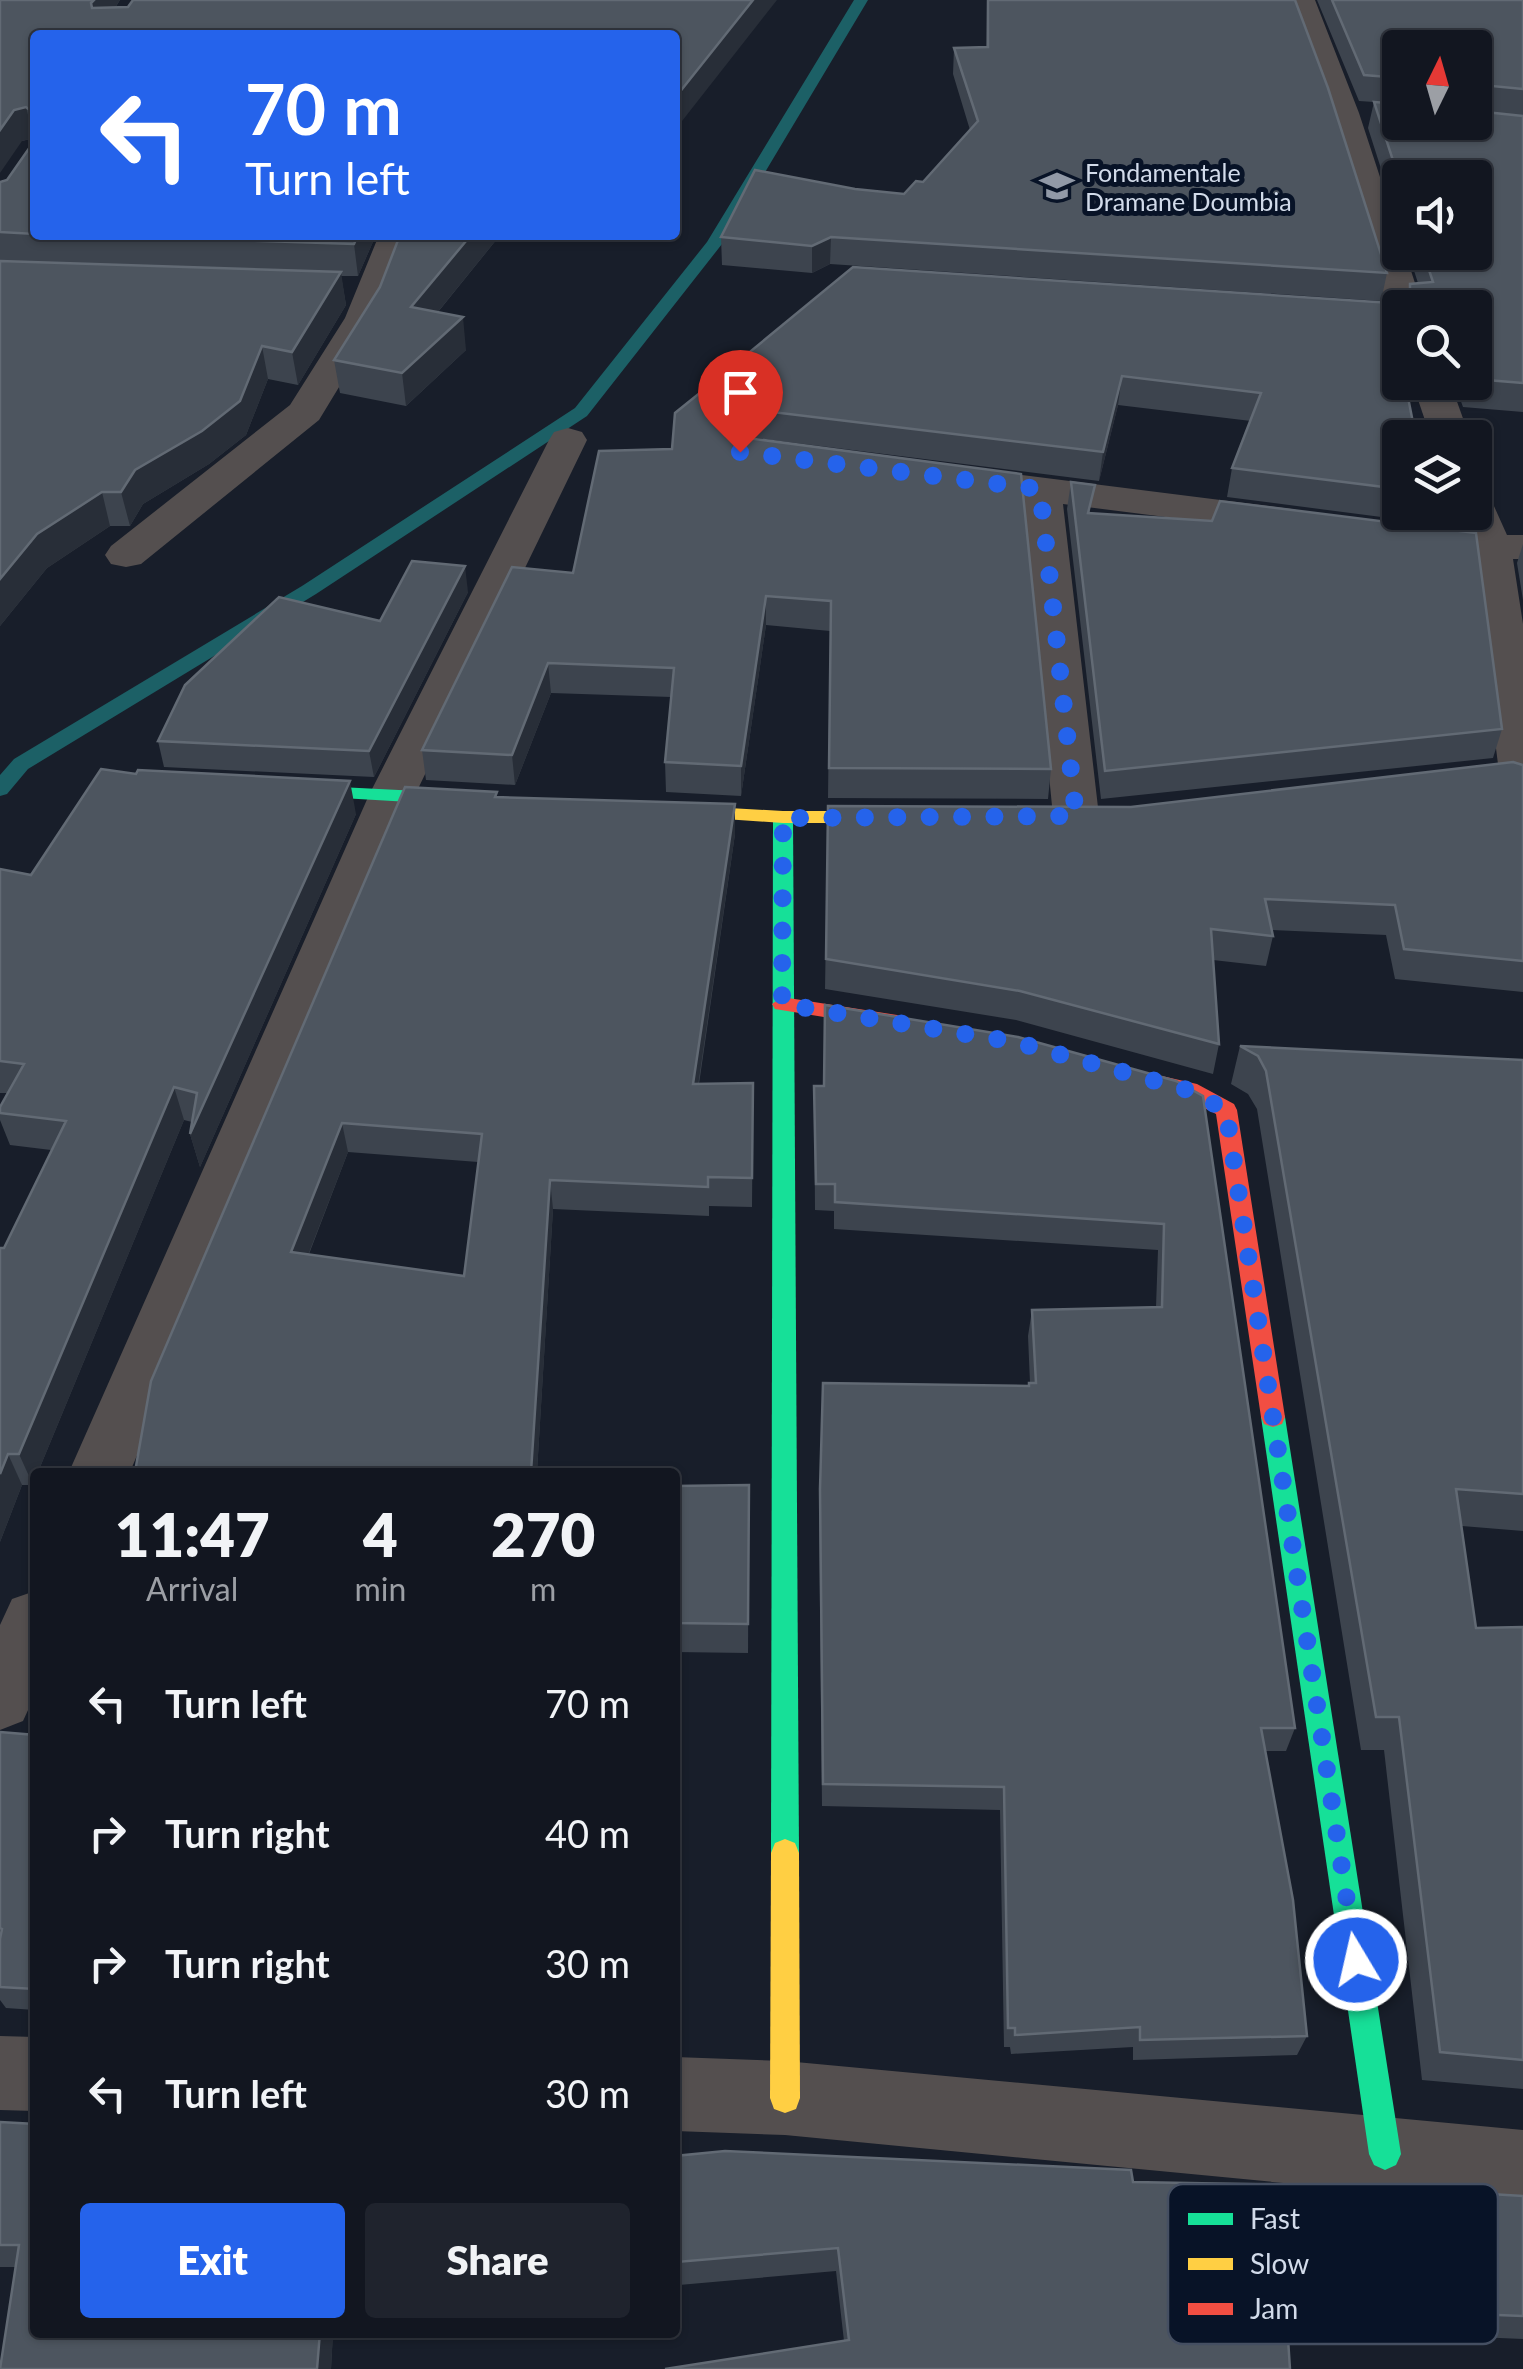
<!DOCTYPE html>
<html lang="en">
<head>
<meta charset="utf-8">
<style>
  body { margin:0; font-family:Lato,sans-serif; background:#1f232d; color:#f1f3f6; height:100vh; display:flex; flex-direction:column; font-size:38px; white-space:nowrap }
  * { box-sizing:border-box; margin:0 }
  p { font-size:32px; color:#9c9fa5 }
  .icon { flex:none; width:55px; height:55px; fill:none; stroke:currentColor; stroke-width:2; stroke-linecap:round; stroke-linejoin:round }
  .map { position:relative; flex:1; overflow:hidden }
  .drawer { position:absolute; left:30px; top:1468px; width:650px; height:870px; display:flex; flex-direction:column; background:#121620; border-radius:10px; box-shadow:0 2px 8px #0004,0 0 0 2px #31353e }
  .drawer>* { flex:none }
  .banner { position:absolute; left:30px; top:30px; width:650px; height:210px; border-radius:10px; box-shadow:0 2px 8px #0004,0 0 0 2px #31353e; background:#2563eb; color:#fff; overflow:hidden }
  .needle { width:65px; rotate:5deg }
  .buttons { position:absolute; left:1382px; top:30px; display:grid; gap:20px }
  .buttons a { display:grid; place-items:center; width:110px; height:110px; border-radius:10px; background:#121620; box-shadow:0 2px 8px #0004,0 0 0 2px #31353e; font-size:50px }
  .pin { position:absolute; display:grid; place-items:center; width:85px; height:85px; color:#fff; margin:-102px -42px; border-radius:50% 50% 50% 0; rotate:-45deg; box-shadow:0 0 10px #0007 }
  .pin .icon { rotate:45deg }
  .me { position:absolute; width:110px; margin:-55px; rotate:351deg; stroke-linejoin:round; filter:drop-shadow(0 0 8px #0008) }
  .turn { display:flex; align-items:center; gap:35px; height:210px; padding:0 50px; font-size:45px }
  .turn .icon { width:130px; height:130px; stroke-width:2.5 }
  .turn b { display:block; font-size:70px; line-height:85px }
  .eta { display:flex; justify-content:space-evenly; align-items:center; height:170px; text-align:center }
  .eta b { font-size:60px; font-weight:800; line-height:70px }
  .primary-button { display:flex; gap:20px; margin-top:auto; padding:20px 50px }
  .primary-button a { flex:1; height:115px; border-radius:10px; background:#2563eb; color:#fff; font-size:40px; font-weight:800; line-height:115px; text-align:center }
  .primary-button a+a { background:#1f232d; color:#f1f3f6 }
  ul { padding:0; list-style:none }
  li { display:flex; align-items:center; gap:30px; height:130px; padding:0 50px }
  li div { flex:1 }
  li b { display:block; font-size:38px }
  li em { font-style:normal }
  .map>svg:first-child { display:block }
</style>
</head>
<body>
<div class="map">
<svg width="1523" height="2369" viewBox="0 0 1523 2369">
  <rect width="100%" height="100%" fill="#181e2a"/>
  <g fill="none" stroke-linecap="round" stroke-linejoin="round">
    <polygon fill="#1c6066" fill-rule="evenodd" points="854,0 868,0 722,244 587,416 316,594 28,769 7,794 0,796 0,775 14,759 302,586 575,408 707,242"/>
    <g fill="#544f4f" fill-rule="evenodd">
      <polygon points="1285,0 1315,0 1359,113 1400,238 1400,252 1405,252 1423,308 1400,308 1400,318 1392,316 1387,308 1327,113"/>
      <polygon points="379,235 413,235 381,318 319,420 141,564 126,567 111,564 105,555 111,546 290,405 345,318"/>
      <polygon points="1412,382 1450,382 1470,438 1431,438"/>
      <polygon points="568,428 582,432 587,440 415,795 130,1472 69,1472 369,795 549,440 554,432"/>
      <polygon points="950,466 1292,509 1306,512 1312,521 1306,530 1292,533 1063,504 1099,816 1093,827 1076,831 1059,827 1053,816 1022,499 936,486 930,478 936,470"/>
      <polygon points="1475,492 1489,495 1507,535 1523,535 1523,559 1513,559 1523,624 1523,795 1507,790 1500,780 1472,557 1388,545 1382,536 1388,527 1402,524 1465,531 1458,512 1475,512"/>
      <polygon points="35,1591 35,1695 23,1721 0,1730 0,1625 12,1599"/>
      <polygon points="0,2036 35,2037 35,2111 0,2110"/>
      <polygon points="675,2057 785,2061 1523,2130 1523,2206 785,2135 675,2131"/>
    </g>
    <g fill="#16e098" fill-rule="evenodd">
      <polygon points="280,784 478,794 488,800 478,806 273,794 273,786"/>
      <polygon points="783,811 793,817 799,1853 795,1863 785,1867 775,1863 771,1853 773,817"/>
      <polygon points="1273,1407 1282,1410 1285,1417 1401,2154 1396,2165 1385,2170 1374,2165 1369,2154 1261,1417 1264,1410"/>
    </g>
    <g fill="#ffcf43" fill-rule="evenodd">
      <polygon points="659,804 783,811 903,811 913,817 903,823 783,823 652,814 649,810"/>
      <polygon points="785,1839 795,1843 799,1853 800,2098 796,2109 785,2113 774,2109 770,2098 771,1853 775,1843"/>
    </g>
    <g fill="#f24e42" fill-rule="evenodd">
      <polygon points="782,997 897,1015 908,1022 897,1029 775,1009 772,1004"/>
      <polygon points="1131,1069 1197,1084 1234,1104 1237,1110 1285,1417 1282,1424 1273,1427 1264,1424 1261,1417 1216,1114 1183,1097 1123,1083 1120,1077"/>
    </g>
  </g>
  <g fill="#3d444e" fill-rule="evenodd">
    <polygon points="0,0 120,0 115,8 777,0 35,35 35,235 376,235 358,276 341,276 346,305 298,385 268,379 246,435 209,464 143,504 130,526 110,526 47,568 0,626 0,182 7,180 30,147 30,139 22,141"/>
    <polygon points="987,0 1295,0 1387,273 1381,301 830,264 812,273 722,265 721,237 855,189 904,194 923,182 970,130 953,74 954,48 986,47"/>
    <path d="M1317,0H1523V412L1463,407L1454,382H1475V308H1400V382H1420L1415,402H1409L1400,438V512H1422L1420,522L1227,497L1232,468L1251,421L1118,405L1099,481L740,436L1051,769L1048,799L828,798L830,631L766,625L741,796L666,792L665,762L671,697L551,693L515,785L426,780L422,750L573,573L672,449L734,365L1406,304L1410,284L1418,283L1408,252H1475L1400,178V228L1368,128L1374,102L1359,101ZM1400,48H1475V122L1400,104Z"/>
    <polygon points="401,235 538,235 536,241 497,239 438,312 466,350 406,406 340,393 334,360 380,287"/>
    <polygon points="1071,482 1091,513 1502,729 1493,758 1101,799 1067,509"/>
    <polygon points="1523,544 1523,600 1517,563"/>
    <polygon points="468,592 374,777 164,767 158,741 380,621"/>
    <polygon points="1523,765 1523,992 1395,979 1386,935 1272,930 1273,936 1266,966 1213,960 1219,1044 1213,1074 1016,1020 825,989 828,806 1131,807"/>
    <path d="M498,797L735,804V834L699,1084L753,1083L752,1207L709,1206V1216L553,1209L537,1472H135ZM348,1152L478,1162L464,1276L309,1254Z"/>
    <polygon points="356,814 200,1167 190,1134 192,1122 184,1120 38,1472 35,1472 33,1485 22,1485 0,1542 0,1248 4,1248 51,1150 10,1145 0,1120 0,1107 7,1093 0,1093 0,869 31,875"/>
    <polygon points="1240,1046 1523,1060 1523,1531 1462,1526 1476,1628 1523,1627 1523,2089 1422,2080 1384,1750 1361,1750 1257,1109 1248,1094 1231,1084"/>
    <polygon points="1176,1081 1295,1728 1286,1751 1265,1751 1307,2036 1297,2055 1133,2060 1133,2047 1011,2054 1010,2047 1004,2047 1000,1810 822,1806 819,1514 823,1383 1028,1386 1030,1383 1028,1336 1032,1310 1156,1307 1158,1250 834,1229 834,1211 815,1210 814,1086"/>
    <polygon points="749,1485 748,1653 675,1652 675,1486"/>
    <polygon points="0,1732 35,1735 35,2010 6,2008 0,2000"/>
    <polygon points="0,2122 35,2332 333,2332 331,2369 0,2369 15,2267 0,2267"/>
    <polygon points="675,2156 1133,2182 1375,2311 1359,2333 1287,2330 844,2341 836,2271 679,2285 678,2272 675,2271"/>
    <polygon points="1457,2192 1523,2196 1523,2339 1452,2336 1438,2217"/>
  </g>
  <g fill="#282e38">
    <polygon points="94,0 120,0 98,33 91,3"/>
    <polygon points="753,0 777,0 675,130 675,98"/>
    <polygon points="1482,85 1475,112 1478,92"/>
    <polygon points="26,107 34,138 22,141 0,173 0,130 14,110"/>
    <polygon points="358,235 376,235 358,276 354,244"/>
    <polygon points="471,235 496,235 497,239 415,340 411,307"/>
    <polygon points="831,237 830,264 812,273 812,246"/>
    <polygon points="341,272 346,305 298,385 292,352"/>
    <polygon points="463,317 466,350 406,406 402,373"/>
    <polygon points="262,346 268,379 246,435 209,464 143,504 130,526 121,492 135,470"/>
    <polygon points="1122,376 1118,405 1099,481 1103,452"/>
    <polygon points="740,408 740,436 725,440 716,423 725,412"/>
    <polygon points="102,492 110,526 47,568 0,626 0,579 37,534"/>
    <polygon points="465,566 468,592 374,777 369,751"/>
    <polygon points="766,596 766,625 741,796 741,766"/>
    <polygon points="548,663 551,693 515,785 512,755"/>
    <polygon points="350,781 356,814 200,1167 190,1134"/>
    <polygon points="735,804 735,834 694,1113 693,1084"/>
    <polygon points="174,1087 184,1120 38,1472 35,1472 33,1485 19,1454"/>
    <polygon points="342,1123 348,1152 298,1281 291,1252"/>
    <polygon points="550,1180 553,1209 537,1472 531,1472"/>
    <polygon points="8,1454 22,1485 0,1542 0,1474"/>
    <polygon points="320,2332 333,2332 331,2369 317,2369"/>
  </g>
  <g fill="#4d555f" stroke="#626a74" stroke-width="2.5" fill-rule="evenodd">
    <polygon points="0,0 94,0 91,3 92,8 128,7 133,0 753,0 675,98 675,35 35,35 35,234 0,232 0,182 7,180 30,147 31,111 26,107 14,110 0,130"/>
    <polygon points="988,0 1295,0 1328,88 1387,273 831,237 812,246 721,237 755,170 855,189 904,194 916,181 923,182 978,121 954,48 988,47"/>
    <polygon points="1332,0 1523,0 1523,89 1482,85 1478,92 1475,92 1475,48 1400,48 1400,78 1364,75"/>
    <polygon points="1374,102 1400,104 1400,122 1475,122 1475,111 1523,116 1523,383 1475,379 1475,308 1400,308 1400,382 1405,382 1416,438 1400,438 1400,489 1232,468 1261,393 1122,376 1103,452 740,408 725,412 716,423 725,435 1021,474 1051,769 829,768 831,601 766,596 741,766 665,762 674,668 548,663 512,755 422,750 512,567 573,573 599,451 672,449 675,413 711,384 724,363 734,365 853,267 1406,304 1410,300 1410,284 1433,282 1423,252 1475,252 1475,178 1400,178 1400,182"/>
    <polygon points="80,235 358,235 354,244"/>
    <polygon points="400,235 471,235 411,307 463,317 402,373 334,360 380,287"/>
    <polygon points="0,261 341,272 292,352 262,346 240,401 202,431 135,470 121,492 102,492 37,534 0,579"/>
    <polygon points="1071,482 1095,485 1088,513 1212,521 1220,501 1476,533 1502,729 1105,771"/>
    <polygon points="412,561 465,566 369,751 158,741 185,685 279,597 380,621"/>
    <polygon points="1513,762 1523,765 1523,961 1404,949 1395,905 1265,899 1273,936 1211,929 1219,1044 1020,991 826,959 828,806 1131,807"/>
    <polygon points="101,769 136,774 138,770 350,781 190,1134 197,1093 174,1087 19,1454 8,1454 0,1474 0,1248 4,1248 66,1121 0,1113 0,1107 24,1064 0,1061 0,869 31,875"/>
    <path d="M405,787L497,792L495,797L735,804L693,1084L753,1083L752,1178L708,1177V1187L550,1180L531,1472H135L151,1381ZM342,1123L482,1134L464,1276L291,1252Z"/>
    <polygon points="825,1005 1018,1037 1176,1081 1203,1096 1295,1728 1261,1728 1293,1900 1307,2036 1140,2040 1140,2027 1015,2035 1015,2028 1008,2028 1004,1787 823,1784 820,1489 823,1383 1029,1386 1029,1383 1036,1383 1032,1310 1162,1307 1164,1224 835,1202 835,1184 816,1184 814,1086 824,1086"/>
    <polygon points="1240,1046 1523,1060 1523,1494 1456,1489 1476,1628 1523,1627 1523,2060 1440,2052 1399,1717 1376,1717 1266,1071 1258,1056"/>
    <polygon points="749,1485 748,1624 675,1623 675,1486"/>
    <polygon points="0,1732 35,1735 35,1989 0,1987 0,1939 2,1929 0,1928"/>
    <polygon points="0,2122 35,2124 35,2332 320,2332 317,2369 0,2369 19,2245 0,2245"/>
    <polygon points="725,2151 1131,2170 1133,2182 1352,2186 1375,2311 1286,2308 1290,2369 665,2369 849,2340 838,2248 677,2262 675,2249 675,2156"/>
    <polygon points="1457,2192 1523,2196 1523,2316 1472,2314"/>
  </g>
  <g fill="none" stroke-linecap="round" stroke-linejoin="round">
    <polyline stroke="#2563eb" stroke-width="18" stroke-dasharray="0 32.4" points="740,452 1040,489 1076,816 783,818 782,1004 1015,1042 1188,1090 1226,1110 1356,1960"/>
  </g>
  <defs>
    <g id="school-bare" transform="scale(2.7)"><path d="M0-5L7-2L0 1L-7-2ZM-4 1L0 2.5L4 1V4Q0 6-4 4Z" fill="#9199a7" stroke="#081327" stroke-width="2.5" paint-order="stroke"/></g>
  </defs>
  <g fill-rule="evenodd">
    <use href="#school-bare" x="1057" y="186"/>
  </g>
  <g text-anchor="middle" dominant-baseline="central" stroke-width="10" stroke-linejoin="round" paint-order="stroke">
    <g font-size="25" fill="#d2dbea" stroke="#081327" text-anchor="start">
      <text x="1085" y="172">Fondamentale<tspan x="1085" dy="29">Dramane Doumbia</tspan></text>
    </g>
  </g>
  <rect x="1168" y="2184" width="330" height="160" rx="15" fill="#081327" stroke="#454f62" stroke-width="2.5"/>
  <rect x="1188" y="2213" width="45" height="12" fill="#16e098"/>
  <rect x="1188" y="2258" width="45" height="12" fill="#ffcf43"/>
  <rect x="1188" y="2303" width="45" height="12" fill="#f24e42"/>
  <g font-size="28" fill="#d2dbea">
    <text x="1250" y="2229">Fast</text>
    <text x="1250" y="2274">Slow</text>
    <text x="1250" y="2319">Jam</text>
  </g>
</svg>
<div class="buttons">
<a><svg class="needle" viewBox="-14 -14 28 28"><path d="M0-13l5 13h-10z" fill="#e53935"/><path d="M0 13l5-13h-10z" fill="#9c9fa5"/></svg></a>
<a><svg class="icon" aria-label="sound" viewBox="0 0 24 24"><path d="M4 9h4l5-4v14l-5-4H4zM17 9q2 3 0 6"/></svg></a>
<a><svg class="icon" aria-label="search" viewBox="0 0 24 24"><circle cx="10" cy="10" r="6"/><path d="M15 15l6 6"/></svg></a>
<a><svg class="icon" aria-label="layers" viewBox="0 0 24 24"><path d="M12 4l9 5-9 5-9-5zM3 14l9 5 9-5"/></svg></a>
</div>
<div class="pin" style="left:740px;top:452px;background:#d93025"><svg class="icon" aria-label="arrive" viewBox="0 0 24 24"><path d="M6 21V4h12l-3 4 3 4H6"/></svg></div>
<svg class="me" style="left:1356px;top:1960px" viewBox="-20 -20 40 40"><circle r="17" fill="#2563eb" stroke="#fff" stroke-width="3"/><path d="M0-11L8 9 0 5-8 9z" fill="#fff"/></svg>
<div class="banner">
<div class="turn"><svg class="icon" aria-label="left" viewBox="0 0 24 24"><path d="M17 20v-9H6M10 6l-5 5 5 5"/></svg><div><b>70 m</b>Turn left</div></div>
</div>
<section class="drawer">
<div class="eta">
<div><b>11:47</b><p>Arrival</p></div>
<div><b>4</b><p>min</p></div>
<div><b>270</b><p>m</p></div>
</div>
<ul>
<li><svg class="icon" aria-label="left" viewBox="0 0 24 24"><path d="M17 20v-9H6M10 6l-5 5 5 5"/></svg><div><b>Turn left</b></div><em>70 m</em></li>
<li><svg class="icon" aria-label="right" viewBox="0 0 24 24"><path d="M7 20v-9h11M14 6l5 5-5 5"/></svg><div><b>Turn right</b></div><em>40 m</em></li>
<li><svg class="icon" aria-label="right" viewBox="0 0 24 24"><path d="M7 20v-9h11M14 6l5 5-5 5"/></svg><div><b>Turn right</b></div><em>30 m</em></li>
<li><svg class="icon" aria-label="left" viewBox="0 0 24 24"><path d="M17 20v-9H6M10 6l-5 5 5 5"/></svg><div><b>Turn left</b></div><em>30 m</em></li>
</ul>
<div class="primary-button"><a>Exit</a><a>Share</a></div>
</section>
</div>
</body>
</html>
